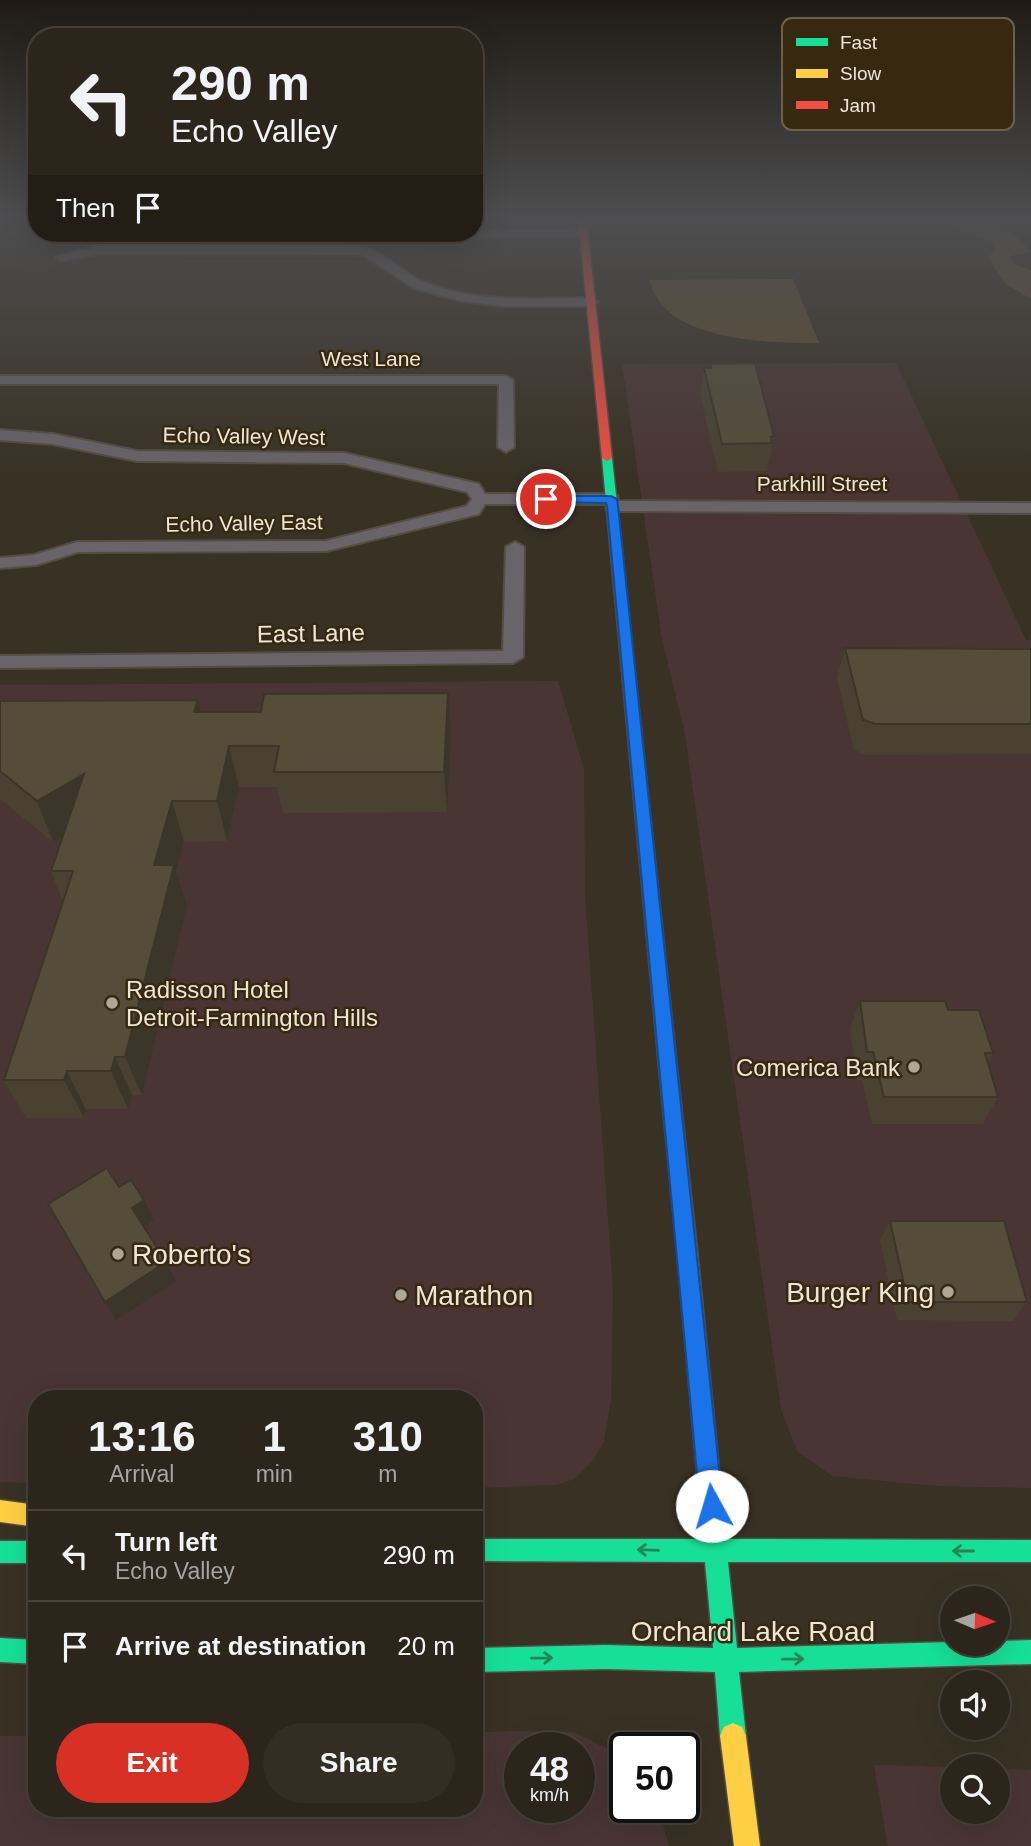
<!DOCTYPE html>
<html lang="en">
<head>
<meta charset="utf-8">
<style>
  body { margin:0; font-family:Arial,sans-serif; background:#332d24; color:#f1f3f6; height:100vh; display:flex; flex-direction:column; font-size:26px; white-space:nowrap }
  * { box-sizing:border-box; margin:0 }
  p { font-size:23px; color:#a6a5a3 }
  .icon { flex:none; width:38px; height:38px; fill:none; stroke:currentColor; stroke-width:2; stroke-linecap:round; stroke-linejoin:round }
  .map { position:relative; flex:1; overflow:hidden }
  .details { position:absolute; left:28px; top:1390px; width:455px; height:427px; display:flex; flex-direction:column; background:#2b251b; border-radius:28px; box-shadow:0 7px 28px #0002,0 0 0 2px #47423a }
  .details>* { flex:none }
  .guide { position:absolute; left:28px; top:28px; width:455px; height:214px; border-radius:28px; box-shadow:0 7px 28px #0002,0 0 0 2px #47423a; background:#2b251b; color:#f1f3f6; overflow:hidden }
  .needle { width:46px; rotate:92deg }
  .tools { position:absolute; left:940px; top:1586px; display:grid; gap:14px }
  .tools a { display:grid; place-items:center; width:70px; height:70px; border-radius:50%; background:#2b251b; box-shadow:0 7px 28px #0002,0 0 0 2px #47423a; font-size:35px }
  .speed { position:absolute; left:504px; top:1732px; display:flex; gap:14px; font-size:35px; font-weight:700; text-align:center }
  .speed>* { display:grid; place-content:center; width:91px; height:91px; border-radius:50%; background:#2b251b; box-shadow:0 7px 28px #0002,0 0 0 2px #47423a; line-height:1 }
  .speed small { font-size:18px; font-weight:400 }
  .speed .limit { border:4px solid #111; border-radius:10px; background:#fff; color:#111 }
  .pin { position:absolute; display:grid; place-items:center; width:60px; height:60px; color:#fff; margin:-30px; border:4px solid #fff; border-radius:50%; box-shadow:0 2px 7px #0007 }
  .me { position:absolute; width:77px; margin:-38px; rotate:354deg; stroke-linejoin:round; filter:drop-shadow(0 0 5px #0008) }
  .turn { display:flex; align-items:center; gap:24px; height:147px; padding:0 28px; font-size:32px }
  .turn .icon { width:91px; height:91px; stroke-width:2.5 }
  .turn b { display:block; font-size:49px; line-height:60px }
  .then { display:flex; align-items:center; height:66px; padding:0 28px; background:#0003; gap:14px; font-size:26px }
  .eta { display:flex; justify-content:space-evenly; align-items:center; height:119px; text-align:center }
  .eta b { font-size:42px; font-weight:600; line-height:49px }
  .action { display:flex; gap:14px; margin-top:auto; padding:14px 28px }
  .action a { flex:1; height:80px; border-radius:42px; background:#d93025; color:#fff; font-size:28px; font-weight:600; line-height:80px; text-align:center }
  .action a+a { background:#332d24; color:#f1f3f6 }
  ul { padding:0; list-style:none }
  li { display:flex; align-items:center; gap:21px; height:91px; padding:0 28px; border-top:2px solid #47423a }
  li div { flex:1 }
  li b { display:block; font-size:26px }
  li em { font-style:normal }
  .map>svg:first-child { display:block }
</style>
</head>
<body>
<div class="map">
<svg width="1031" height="1846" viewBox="0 0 1031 1846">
  <rect width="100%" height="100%" fill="#393124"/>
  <g fill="#493634" fill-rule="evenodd">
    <polygon points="896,363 1026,640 1031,640 1031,1488 936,1486 832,1476 797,1451 781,1409 685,734 662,639 622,364"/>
    <polygon points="558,681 584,769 585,896 613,1290 611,1400 604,1442 592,1462 574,1479 556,1485 474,1488 474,1398 37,1398 37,1483 0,1482 0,685"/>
    <path d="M542,1731L573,1732L620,1755L625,1760V1808H658L669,1846H0V1736H37V1808H474V1732ZM520,1748H579V1808H520Z"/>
    <polygon points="874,1765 952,1767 952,1811 998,1811 998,1769 1031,1770 1031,1846 888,1846"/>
  </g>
  <g fill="#614e2f">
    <path d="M948,219C978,219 1014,224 1030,252L1010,256L1014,264L1031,270V299L1006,284L988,258L995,250L991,241L971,235L948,222Z"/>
    <path d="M793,279L819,343C770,343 662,342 650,280Z"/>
  </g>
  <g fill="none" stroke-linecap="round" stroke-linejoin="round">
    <g stroke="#544d42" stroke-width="4">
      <g id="street">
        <polygon points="584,230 588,231 588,237 339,239 333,235"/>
        <path d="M97,246L364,247C388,254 402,273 424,282C476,304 537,298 591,298L598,302L591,306H504L461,301L414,288L363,255L97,254L62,261L56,257Z"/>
        <polygon points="0,376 506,376 513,380 514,447 506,452 498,447 499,384 0,384"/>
        <polygon points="0,430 53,434 137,451 344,453 479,484 485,494 611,494 617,495 618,501 1031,503 1031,513 613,511 607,510 606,504 485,504 479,514 326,551 78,552 36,565 0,568 0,558 34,555 77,542 326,541 467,506 472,499 467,492 344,463 137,461 53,444 0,440"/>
        <polygon points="515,542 524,547 523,657 513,663 0,668 0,656 503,651 506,547"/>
      </g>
    </g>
    <g stroke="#544d42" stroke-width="3">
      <g id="fast">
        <polygon points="607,455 612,458 678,1077 675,1082 669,1084 663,1082 660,1077 602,458"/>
        <polygon points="687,1241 694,1244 697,1250 726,1539 1031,1540 1031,1562 728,1562 737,1648 952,1642 998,1643 998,1641 1031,1640 1031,1664 739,1672 746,1736 742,1745 733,1749 724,1745 720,1736 715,1672 605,1669 474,1672 474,1648 605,1645 713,1648 705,1562 474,1561 474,1539 703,1539 677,1250 680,1244"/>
        <rect x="0" y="1541" width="37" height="22"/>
        <polygon points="0,1638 37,1640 37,1664 0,1662"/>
      </g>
    </g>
    <g stroke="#544d42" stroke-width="3">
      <g id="slow">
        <polygon points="0,1500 37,1505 37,1527 0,1522"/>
        <polygon points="733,1723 742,1727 746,1736 760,1846 734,1846 720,1736 724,1727"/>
      </g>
    </g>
    <g stroke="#544d42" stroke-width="3">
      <g id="jam">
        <polygon points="578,216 586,216 612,458 607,461 602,458"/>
        <polygon points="669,1070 675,1072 678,1077 697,1250 694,1256 687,1259 680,1256 677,1250 660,1077 663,1072"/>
      </g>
    </g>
    <use href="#street" fill="#68646a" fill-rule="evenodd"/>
    <use href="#fast" fill="#16e098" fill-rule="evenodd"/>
    <use href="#slow" fill="#ffcf43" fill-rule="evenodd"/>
    <use href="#jam" fill="#f24e42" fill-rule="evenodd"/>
  </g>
  <g fill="#4a4132">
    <polygon points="710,364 774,436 767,471 718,472 700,395 704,368 710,368"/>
    <polygon points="845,648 1031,649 1031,754 867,755 854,750 837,678"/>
    <polygon points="0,701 201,712 451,734 447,812 283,813 277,787 239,787 227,841 184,842 176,871 187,905 142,1095 132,1095 128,1109 86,1109 84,1118 26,1118 4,1080 63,901 51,871 63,836 53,842 0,799"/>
    <polygon points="860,1001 948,1010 993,1053 988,1063 998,1097 983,1124 872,1124 862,1080 857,1080 850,1029"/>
    <polygon points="890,1221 1027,1302 1013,1321 897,1320 880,1240"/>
  </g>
  <g fill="#3c3529">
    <polygon points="448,693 451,734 447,812 444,772"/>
    <polygon points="198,700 208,741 194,712"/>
    <polygon points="229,746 239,787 227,841 217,801"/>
    <polygon points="84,774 99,815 53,842 37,801"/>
    <polygon points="172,801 184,842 176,871 187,905 142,1095 125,1057 154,865"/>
    <polygon points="115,1057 132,1095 128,1109 111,1071"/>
    <polygon points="67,1071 86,1109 84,1118 64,1080"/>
    <polygon points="144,1200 154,1220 142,1228 132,1208"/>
    <polygon points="166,1262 176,1281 116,1320 105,1302"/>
  </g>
  <g fill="#564c3a" stroke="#3c3529" stroke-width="2">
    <polygon points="755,363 774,436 771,437 772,443 722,444 704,368 711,368 710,364"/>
    <polygon points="845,648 1031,649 1031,724 875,724 863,720"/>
    <polygon points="448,693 444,772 274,772 279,746 229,746 217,801 172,801 154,865 174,865 125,1057 115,1057 111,1071 67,1071 64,1080 4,1080 73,871 51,871 84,774 37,801 0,771 0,701 198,700 194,712 261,712 264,694"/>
    <polygon points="860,1001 945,1001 948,1010 979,1010 993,1053 985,1053 998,1097 884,1097 873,1052 867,1052"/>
    <polygon points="107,1168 119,1187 131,1180 144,1200 132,1208 166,1262 105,1302 48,1204"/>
    <polygon points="890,1221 1004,1221 1027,1302 908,1302"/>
  </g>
  <defs><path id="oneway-shaft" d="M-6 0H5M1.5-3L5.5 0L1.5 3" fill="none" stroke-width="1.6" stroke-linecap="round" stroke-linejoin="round" transform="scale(1.75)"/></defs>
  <g stroke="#268454">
    <use href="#oneway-shaft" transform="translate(648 1550) rotate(-178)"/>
    <use href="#oneway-shaft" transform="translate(963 1551) rotate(-180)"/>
    <use href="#oneway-shaft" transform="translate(542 1658) rotate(-1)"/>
    <use href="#oneway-shaft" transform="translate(793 1659) rotate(-1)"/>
  </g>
  <linearGradient id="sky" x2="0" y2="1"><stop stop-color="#1f1b14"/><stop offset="0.46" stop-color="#4e4e50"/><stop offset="1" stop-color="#4e4e50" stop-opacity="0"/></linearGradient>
  <rect width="1031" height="474" fill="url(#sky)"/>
  <polygon fill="#1a73e8" stroke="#114b97" stroke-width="2" points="611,496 617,499 618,506 723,1506 720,1514 712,1518 704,1514 700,1506 607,506 606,503 546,502 540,499 546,496"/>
  <g fill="#afa698" stroke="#372911" stroke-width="2.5">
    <circle cx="112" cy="1003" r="7"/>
    <circle cx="914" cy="1067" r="7"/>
    <circle cx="118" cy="1254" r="7"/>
    <circle cx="948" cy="1292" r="7"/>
    <circle cx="401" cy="1295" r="7"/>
  </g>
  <g text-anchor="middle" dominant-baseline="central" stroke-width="5" stroke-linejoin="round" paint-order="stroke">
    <g font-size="21" fill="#eee5d7" stroke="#372911">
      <text x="371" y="358">West Lane</text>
      <text transform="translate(244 436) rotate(1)">Echo Valley West</text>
      <text x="822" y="483">Parkhill Street</text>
      <text transform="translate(244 523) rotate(-1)">Echo Valley East</text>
    </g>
    <g font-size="24" fill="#eee5d7" stroke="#372911">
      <text transform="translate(311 633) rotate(-1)">East Lane</text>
    </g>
    <g font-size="24" fill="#eee5d7" stroke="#372911" text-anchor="start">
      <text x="126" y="989">Radisson Hotel<tspan x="126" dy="28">Detroit-Farmington Hills</tspan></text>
      <text x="900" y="1067" text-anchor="end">Comerica Bank</text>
    </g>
    <g font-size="28" fill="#eee5d7" stroke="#372911" text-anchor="start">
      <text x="132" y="1254">Roberto's</text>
      <text x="934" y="1292" text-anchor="end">Burger King</text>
      <text x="415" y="1295">Marathon</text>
    </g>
    <g font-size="28" fill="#eee5d7" stroke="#372911">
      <text x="753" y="1631">Orchard Lake Road</text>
    </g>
  </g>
  <rect x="782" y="18" width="232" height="112" rx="10" fill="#372911" stroke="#6e614c" stroke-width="2"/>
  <rect x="796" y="38" width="32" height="8" fill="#16e098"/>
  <rect x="796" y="69" width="32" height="9" fill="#ffcf43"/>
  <rect x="796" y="101" width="32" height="8" fill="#f24e42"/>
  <g font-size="19" fill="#eee5d7">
    <text x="840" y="49">Fast</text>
    <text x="840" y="80">Slow</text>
    <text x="840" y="112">Jam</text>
  </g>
</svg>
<div class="tools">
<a><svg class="needle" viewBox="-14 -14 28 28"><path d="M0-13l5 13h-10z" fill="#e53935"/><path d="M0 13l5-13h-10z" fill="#a6a5a3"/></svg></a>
<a><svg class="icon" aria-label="sound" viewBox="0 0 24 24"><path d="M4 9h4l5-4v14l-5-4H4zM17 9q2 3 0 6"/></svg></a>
<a><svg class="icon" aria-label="search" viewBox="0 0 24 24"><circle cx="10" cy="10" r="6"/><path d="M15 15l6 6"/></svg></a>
</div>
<div class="speed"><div>48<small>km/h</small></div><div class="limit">50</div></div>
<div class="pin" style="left:546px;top:499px;background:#d93025"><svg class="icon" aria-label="arrive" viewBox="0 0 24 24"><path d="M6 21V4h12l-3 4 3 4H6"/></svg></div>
<svg class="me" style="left:712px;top:1506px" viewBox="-20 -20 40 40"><circle r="19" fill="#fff"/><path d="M0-13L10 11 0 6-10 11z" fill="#1a73e8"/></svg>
<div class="guide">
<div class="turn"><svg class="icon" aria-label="left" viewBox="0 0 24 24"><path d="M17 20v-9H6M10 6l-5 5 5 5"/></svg><div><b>290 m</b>Echo Valley</div></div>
<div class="then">Then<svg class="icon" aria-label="arrive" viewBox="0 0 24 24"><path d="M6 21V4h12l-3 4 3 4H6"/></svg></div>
</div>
<section class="details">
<div class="eta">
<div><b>13:16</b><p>Arrival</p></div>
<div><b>1</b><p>min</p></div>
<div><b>310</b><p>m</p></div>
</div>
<ul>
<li><svg class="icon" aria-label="left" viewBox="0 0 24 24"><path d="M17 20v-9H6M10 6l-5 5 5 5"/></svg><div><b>Turn left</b><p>Echo Valley</p></div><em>290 m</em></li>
<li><svg class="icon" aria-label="arrive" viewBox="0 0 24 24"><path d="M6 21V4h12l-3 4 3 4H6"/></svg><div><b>Arrive at destination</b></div><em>20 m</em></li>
</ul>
<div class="action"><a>Exit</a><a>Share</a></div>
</section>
</div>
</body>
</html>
